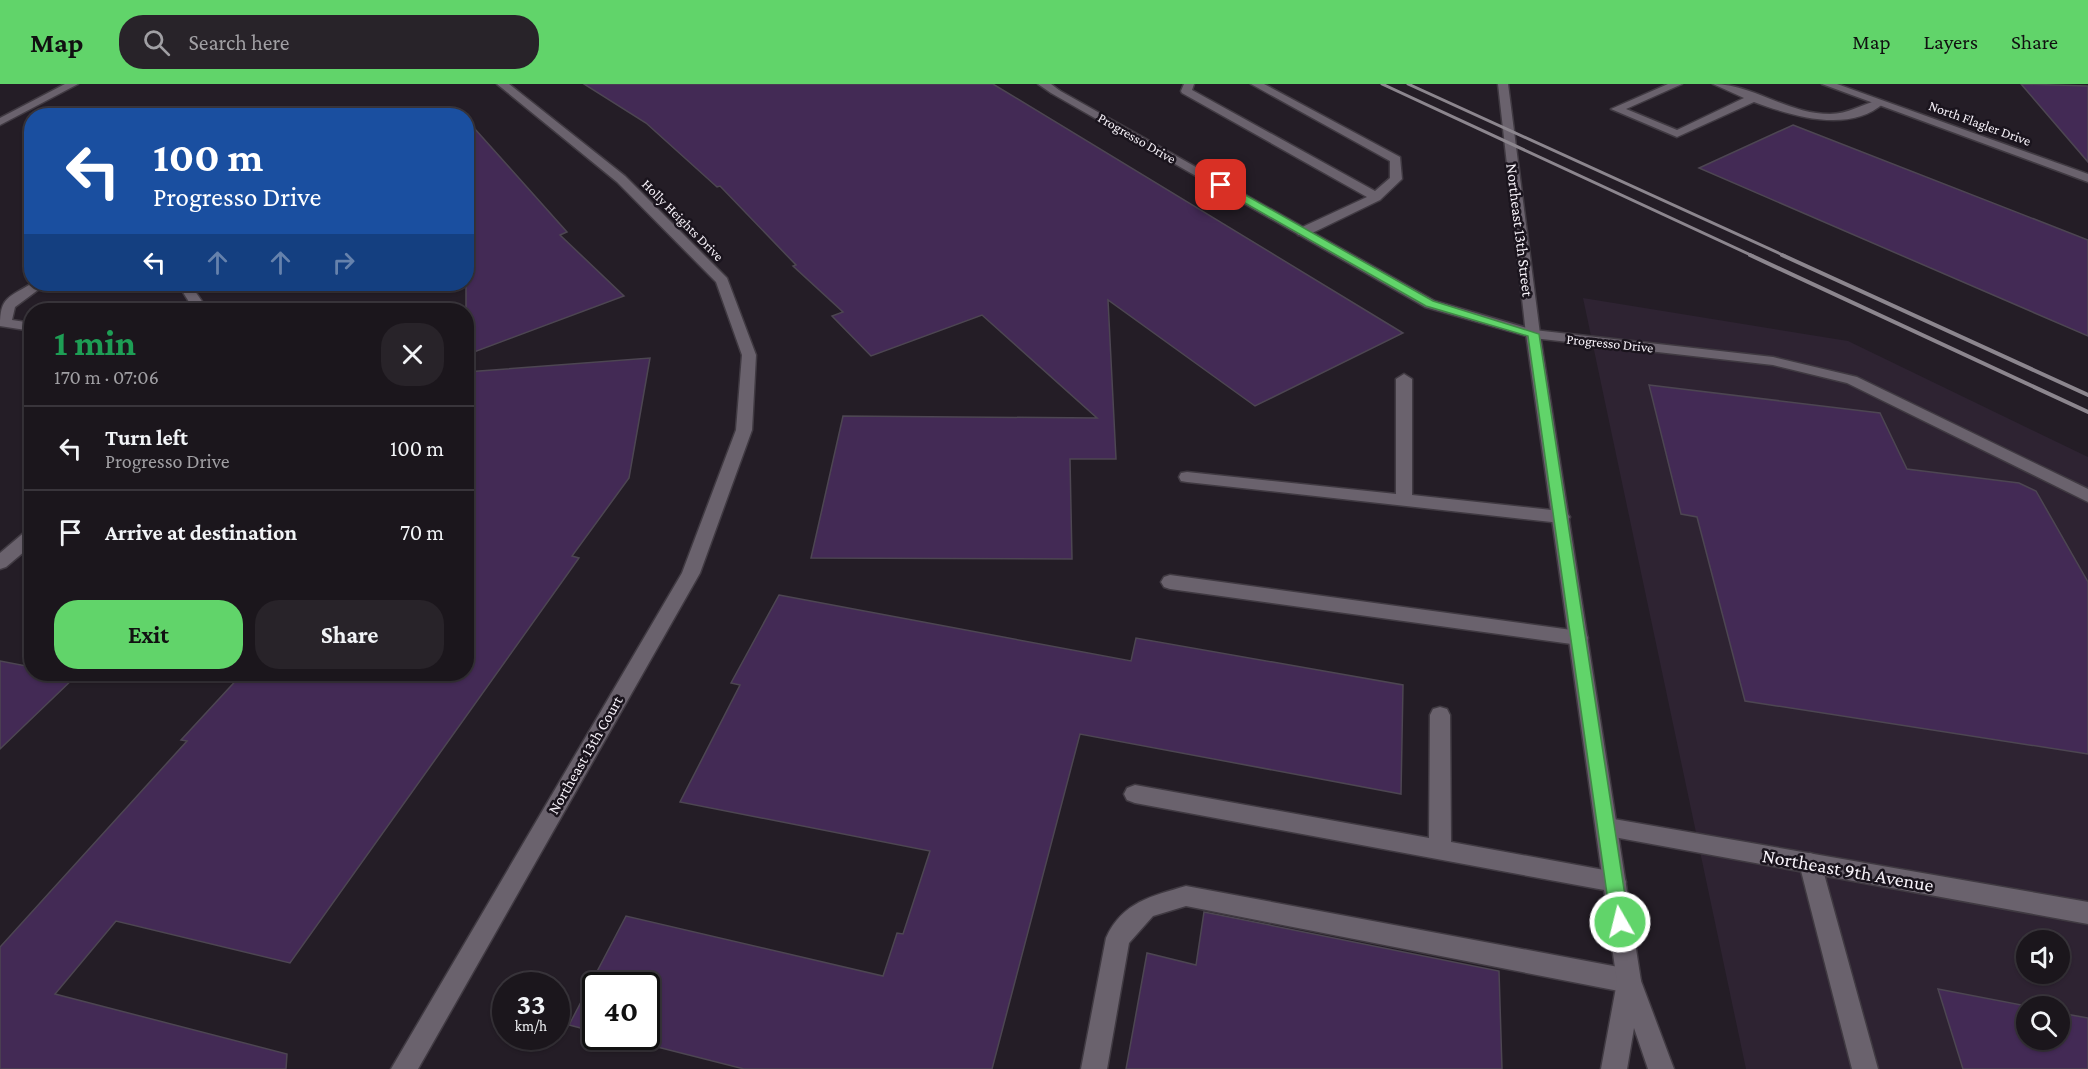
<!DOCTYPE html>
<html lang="en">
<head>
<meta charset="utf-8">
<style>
  body { margin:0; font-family:"Crimson Pro",serif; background:#282329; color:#f1f3f6; height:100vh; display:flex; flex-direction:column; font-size:22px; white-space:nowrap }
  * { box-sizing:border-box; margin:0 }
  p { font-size:20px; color:#a09fa3 }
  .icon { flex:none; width:33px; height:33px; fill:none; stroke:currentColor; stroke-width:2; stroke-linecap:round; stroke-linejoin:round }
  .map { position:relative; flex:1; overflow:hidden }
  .sheet { position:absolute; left:24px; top:219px; width:450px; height:378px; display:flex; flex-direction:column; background:#1b161c; border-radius:24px; box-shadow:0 2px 4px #0004,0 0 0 2px #39353b }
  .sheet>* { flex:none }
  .hud { position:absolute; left:24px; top:24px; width:450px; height:183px; border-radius:24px; box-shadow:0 2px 4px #0004,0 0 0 2px #39353b; background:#1a4fa0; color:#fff; overflow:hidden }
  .tools { position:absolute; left:2016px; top:846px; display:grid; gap:12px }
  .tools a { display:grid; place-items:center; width:54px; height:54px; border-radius:50%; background:#1b161c; box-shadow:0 2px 4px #0004,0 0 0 2px #39353b; font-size:30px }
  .speed { position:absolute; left:492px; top:888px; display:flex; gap:12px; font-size:30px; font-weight:700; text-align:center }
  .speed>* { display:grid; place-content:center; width:78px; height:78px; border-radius:50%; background:#1b161c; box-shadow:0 2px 4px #0004,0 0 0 2px #39353b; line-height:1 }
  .speed small { font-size:15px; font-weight:400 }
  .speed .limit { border:3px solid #111; border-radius:9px; background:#fff; color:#111 }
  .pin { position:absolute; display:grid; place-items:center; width:51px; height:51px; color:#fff; margin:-26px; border-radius:12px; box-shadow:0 3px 9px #0006 }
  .me { position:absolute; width:66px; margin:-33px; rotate:352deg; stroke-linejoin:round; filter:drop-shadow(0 0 4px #0008) }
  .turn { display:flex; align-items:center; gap:21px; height:126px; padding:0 30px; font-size:27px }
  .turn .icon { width:78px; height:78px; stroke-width:2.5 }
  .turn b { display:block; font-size:42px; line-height:51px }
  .lanes { display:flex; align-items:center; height:57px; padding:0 30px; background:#0003; justify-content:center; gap:30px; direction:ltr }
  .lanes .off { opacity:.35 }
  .round { display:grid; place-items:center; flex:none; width:63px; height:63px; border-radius:24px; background:#282329 }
  .overview { display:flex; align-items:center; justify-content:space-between; height:102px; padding:0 30px }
  h1 { font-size:36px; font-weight:700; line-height:45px; color:#1e9e55 }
  .cta { display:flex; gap:12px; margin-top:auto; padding:12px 30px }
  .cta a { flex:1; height:69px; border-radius:24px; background:#61d46a; color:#111; font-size:24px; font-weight:700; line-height:69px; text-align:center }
  .cta a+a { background:#282329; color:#f1f3f6 }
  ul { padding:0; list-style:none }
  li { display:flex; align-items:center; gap:18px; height:84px; padding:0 30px; border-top:2px solid #39353b }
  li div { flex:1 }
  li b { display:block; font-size:22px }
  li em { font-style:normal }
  header { display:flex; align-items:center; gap:36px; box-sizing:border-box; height:84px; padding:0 30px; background:#61d46a; color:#111 }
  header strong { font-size:28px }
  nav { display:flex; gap:33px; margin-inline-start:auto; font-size:21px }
  .search { width:420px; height:54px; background:#282329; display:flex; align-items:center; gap:15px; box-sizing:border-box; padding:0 21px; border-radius:24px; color:#a09fa3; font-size:22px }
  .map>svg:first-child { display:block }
</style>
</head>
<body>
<header>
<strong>Map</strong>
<div class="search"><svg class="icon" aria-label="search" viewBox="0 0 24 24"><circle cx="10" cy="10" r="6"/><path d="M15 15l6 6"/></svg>Search here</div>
<nav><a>Map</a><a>Layers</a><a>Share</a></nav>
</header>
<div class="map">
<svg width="2088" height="985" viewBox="0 0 2088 985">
  <rect width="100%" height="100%" fill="#241d26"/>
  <path fill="#2e2332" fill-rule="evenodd" d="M1583,214L1848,257L2088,373V985H1746ZM2026,856H2060V890H2026ZM2026,922H2060V956H2026Z"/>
  <g fill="#432a55" stroke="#4d4652" stroke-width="1.5">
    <polygon points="584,0 993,0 1403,249 1255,322 1108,216 1116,375 1070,375 1072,475 811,474 843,332 1097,334 982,231 871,272 832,232 843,228 793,182 796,181 720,102 717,103 646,39"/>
    <polygon points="2021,0 2088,2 2088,78"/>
    <polygon points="466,35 567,148 560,151 624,212 466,271"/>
    <polygon points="1793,41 2088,156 2088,252 1699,84"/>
    <polygon points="650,274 629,394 572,472 579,474 290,879 116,837 55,910 287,970 286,985 0,985 0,863 187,657 181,656 242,590 466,590 466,288"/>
    <polygon points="1649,301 1880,329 1907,385 2019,399 2036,407 2088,498 2088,670 1745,617 1697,433 1681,430"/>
    <polygon points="779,511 1131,577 1136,554 1403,601 1401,710 1080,650 992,985 744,985 614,952 646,952 646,902 596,902 596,948 569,941 626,832 883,892 897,849 903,850 930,767 680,718 740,601 731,599"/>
    <polygon points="0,577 32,583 32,590 76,592 0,665"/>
    <polygon points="1204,828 1499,887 1502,985 1126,985 1147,869 1196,881"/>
    <polygon points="1938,905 2027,922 2026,956 2060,956 2060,929 2088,934 2088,985 1963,985"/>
  </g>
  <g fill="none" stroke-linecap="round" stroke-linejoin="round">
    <g stroke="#403a42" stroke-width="3">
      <g id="service">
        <polygon points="1038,0 1051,0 1060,7 1059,9 1051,9"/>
        <polygon points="1184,0 1194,0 1192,6 1375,107 1390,94 1390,77 1251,0 1264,0 1400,73 1402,95 1380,116 1308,151 1298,151 1297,148 1298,145 1367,113 1182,9 1181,7"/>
        <path d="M1668,0H1682L1626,25L1677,46L1744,14L1713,0C1753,0 1787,30 1830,30C1848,30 1862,20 1879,16L1884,19C1849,50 1792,32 1754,18L1677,53L1611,25Z"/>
        <path d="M32,199L46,200L15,223L12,236L32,239V247L0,242C0,212 9,214 32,199Z"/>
        <polygon points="178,200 190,200 208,226 194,226"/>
        <polygon points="1404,290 1412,295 1412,411 1561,427 1567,429 1570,433 1567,437 1561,439 1187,398 1181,397 1179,393 1181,389 1187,388 1396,410 1396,295"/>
        <polygon points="1170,491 1579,547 1586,549 1588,554 1586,559 1579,561 1170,505 1164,503 1161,498 1164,493"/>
        <polygon points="1440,623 1447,625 1450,631 1451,758 1615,788 1623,791 1626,798 1623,805 1615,808 1135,719 1127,716 1124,710 1127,704 1135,701 1429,754 1430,631 1433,625"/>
        <polygon points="1810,769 1818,772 1821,779 1878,985 1852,985 1799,779 1802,772"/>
        <path d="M1186,802L1629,885L1638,889L1641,897L1638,905L1629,909L1186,822L1153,832L1129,859L1107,985H1081L1106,854C1122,818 1152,812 1186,802Z"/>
      </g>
    </g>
    <g stroke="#403a42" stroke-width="3">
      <g id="minor">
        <polygon points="65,0 78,0 0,41 0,34"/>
        <polygon points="497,0 509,0 625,92 727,194 756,271 752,346 700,489 418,985 391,985 682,489 736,346 742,271 716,198 617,98"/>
        <polygon points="1055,4 1435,217 1534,246 1773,273 1857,293 2088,405 2088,418 1847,299 1773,281 1533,254 1425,223 1051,9 1051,5"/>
        <polygon points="32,445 32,461 6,483 0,485 0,469 26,447"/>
        <polygon points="1608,734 2088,818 2088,840 1608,752 1600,750 1597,743 1600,736"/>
      </g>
    </g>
    <g stroke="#403a42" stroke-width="3">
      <g id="tertiary">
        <polygon points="1498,0 1508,0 1540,250 1641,897 1674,985 1648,985 1634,944 1627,985 1601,985 1617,898 1526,250"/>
        <polygon points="1822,0 1837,0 2088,90 2088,98"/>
      </g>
    </g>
    <use href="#service" fill="#6a626d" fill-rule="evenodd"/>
    <use href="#minor" fill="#6a626d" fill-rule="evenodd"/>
    <use href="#tertiary" fill="#6a626d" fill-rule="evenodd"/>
    <g stroke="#8c868e" stroke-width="3">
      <polyline points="1382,0 1753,172"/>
      <polyline points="1408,0 1785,172"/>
    </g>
    <g stroke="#8c868e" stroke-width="4">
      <polyline points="1750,171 2088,328"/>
      <polyline points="1782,171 2088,311"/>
    </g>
  </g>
  <polygon fill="#61d46a" stroke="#3f8a45" stroke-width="1.5" points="1217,99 1224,99 1433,217 1539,250 1629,838 1627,843 1620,846 1614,843 1611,838 1528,252 1426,222 1217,103"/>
  <g text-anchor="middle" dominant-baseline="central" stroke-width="5" stroke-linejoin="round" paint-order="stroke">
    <g font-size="14" fill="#f6f1f8" stroke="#1a141d">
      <text transform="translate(1980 39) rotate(20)">North Flagler Drive</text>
      <text transform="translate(1137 54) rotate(30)">Progresso Drive</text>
      <text transform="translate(683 136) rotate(45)">Holly Heights Drive</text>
      <text transform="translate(1610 259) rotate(6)">Progresso Drive</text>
    </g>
    <g font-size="16" fill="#f6f1f8" stroke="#1a141d">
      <text transform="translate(1520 146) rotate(83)">Northeast 13th Street</text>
      <text transform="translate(585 671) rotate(-60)">Northeast 13th Court</text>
    </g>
    <g font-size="20" fill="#f6f1f8" stroke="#1a141d">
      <text transform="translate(1848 786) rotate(10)">Northeast 9th Avenue</text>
    </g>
  </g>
</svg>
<div class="tools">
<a><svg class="icon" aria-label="sound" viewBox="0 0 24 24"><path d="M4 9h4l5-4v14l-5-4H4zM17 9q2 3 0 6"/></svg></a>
<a><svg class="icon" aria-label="search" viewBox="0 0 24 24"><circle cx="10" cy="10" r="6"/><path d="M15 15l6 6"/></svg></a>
</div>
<div class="speed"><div>33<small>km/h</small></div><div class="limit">40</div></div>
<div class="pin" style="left:1221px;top:101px;background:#d93025"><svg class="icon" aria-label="arrive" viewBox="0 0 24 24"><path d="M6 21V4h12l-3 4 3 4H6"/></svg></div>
<svg class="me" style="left:1620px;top:838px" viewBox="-20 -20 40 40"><circle r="17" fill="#61d46a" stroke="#fff" stroke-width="3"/><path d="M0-11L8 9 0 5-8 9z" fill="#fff"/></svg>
<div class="hud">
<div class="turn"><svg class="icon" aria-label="left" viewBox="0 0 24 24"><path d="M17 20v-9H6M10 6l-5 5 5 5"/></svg><div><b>100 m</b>Progresso Drive</div></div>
<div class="lanes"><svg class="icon" aria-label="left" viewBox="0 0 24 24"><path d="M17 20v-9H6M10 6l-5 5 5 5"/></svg><svg class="icon off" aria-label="ahead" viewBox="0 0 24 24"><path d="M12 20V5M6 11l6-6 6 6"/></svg><svg class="icon off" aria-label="ahead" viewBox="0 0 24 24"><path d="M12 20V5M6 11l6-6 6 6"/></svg><svg class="icon off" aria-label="right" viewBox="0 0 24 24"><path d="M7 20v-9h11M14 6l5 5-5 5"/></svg></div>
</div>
<section class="sheet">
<div class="overview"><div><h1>1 min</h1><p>170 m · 07:06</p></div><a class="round"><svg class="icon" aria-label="close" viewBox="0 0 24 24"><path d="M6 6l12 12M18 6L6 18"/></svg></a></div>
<ul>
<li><svg class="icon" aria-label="left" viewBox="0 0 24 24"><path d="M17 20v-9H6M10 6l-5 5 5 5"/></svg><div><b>Turn left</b><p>Progresso Drive</p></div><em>100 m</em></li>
<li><svg class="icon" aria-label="arrive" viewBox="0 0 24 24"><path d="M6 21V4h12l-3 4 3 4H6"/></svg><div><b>Arrive at destination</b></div><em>70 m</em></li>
</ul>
<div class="cta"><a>Exit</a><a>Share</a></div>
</section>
</div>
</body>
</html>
